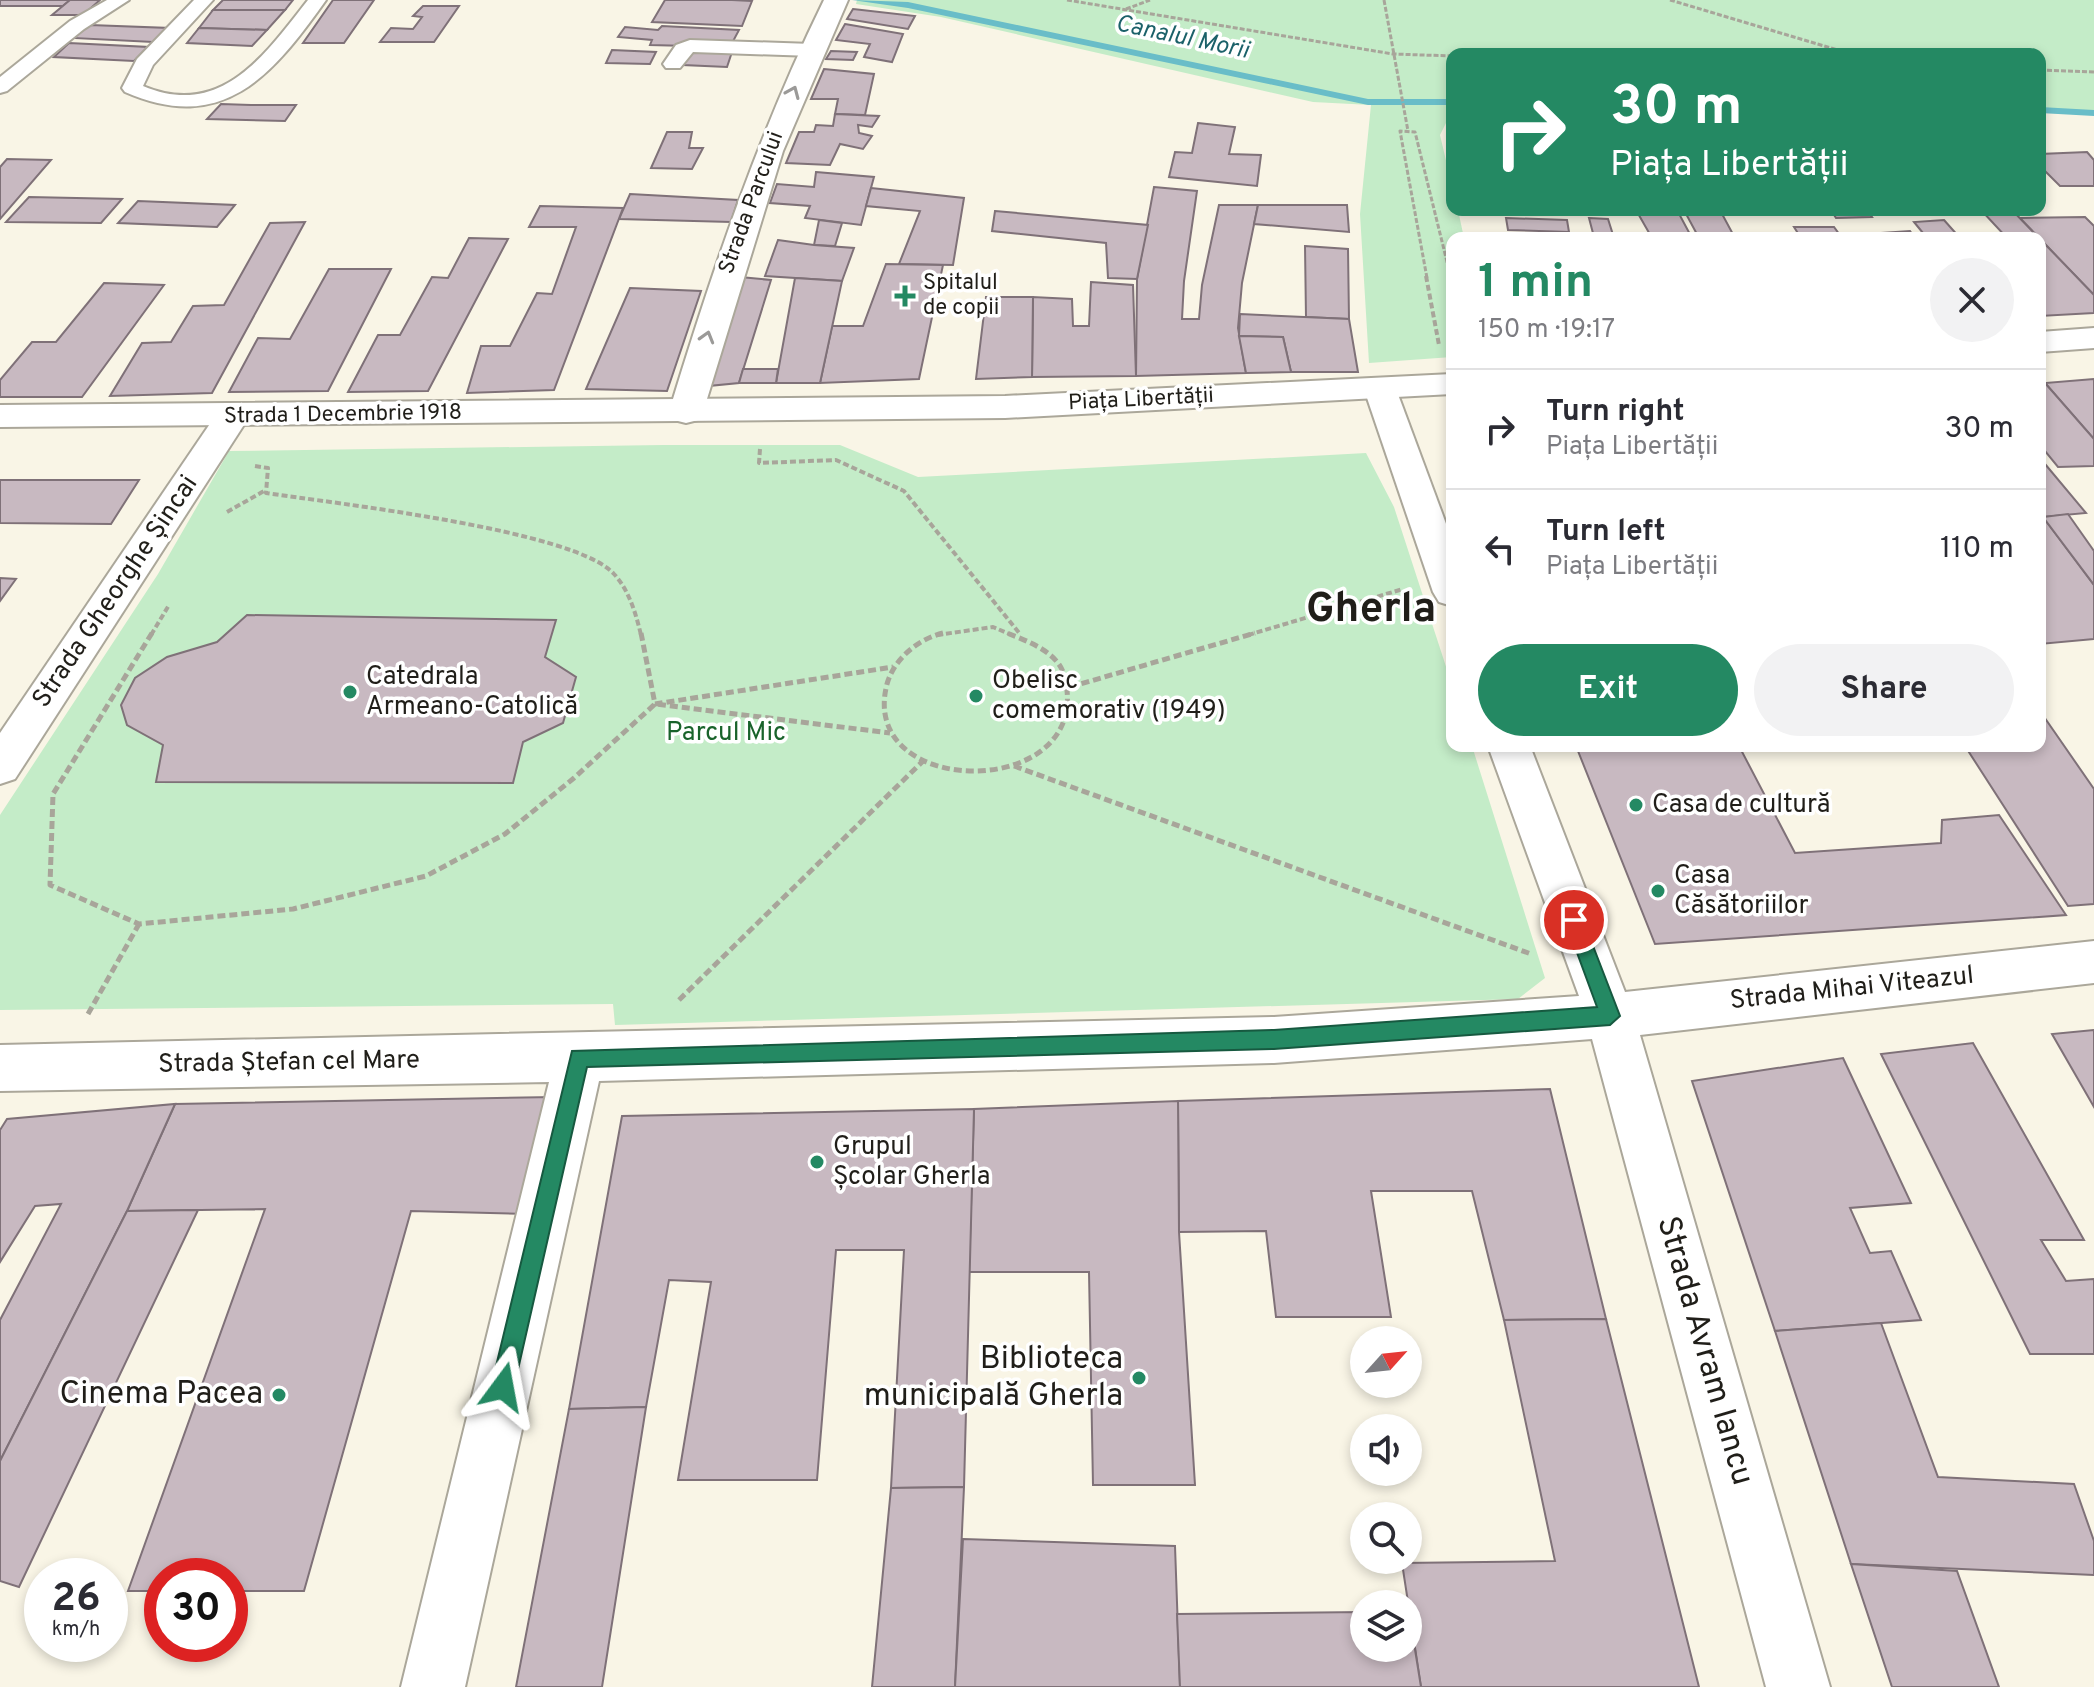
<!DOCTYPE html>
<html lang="en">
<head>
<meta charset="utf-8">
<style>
  body { margin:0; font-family:Overpass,sans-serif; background:#f2f2f3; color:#2b2b33; height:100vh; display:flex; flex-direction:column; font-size:30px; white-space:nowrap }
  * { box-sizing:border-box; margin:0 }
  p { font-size:26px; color:#7c7c81 }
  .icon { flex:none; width:44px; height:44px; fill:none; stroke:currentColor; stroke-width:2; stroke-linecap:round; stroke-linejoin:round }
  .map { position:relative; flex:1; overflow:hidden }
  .panel { position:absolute; left:1446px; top:232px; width:600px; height:520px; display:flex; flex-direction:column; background:#fff; border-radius:16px; box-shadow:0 4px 12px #0003 }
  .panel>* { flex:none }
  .hud { position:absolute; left:1446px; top:48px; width:600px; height:168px; border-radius:16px; box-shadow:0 4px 12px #0003; background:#248963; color:#fff; overflow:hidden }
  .needle { width:52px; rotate:63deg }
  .controls { position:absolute; left:1350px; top:1326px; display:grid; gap:16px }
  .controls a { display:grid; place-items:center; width:72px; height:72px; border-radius:50%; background:#fff; box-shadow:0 4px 12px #0003; font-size:40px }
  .speed { position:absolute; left:24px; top:1558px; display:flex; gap:16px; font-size:40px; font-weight:700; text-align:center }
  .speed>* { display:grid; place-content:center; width:104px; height:104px; border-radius:50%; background:#fff; box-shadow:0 4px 12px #0003; line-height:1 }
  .speed small { font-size:20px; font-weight:400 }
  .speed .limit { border:12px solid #d22; background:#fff; color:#111 }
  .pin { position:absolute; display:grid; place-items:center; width:68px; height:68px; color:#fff; margin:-34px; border:4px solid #fff; border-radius:50%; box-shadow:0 2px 8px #0007 }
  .me { position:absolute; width:88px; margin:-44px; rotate:13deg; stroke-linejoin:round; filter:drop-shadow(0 0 6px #0008) }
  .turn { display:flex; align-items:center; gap:28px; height:168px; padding:0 32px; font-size:36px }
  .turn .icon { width:104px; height:104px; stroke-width:2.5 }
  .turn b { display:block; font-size:56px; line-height:68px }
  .round { display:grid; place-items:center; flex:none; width:84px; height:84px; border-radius:42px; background:#f2f2f3 }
  .summary { display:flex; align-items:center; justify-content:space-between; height:136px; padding:0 32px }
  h1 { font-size:48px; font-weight:700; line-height:60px; color:#248963 }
  .primary-button { display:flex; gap:16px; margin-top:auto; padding:16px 32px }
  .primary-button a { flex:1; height:92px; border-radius:48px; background:#248963; color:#fff; font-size:32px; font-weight:700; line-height:92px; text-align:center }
  .primary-button a+a { background:#f2f2f3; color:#2b2b33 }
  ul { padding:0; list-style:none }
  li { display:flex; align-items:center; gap:24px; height:120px; padding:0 32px; border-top:2px solid #e1e1e2 }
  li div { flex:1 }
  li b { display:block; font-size:30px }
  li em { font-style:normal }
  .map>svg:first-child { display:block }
</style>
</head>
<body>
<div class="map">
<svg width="2094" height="1687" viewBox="0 0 2094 1687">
  <rect width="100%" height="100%" fill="#f9f5e6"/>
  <g fill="#c4ecc8">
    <polygon points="857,0 2094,0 2094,112 2040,109 2040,54 1452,54 1452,111 1440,135 1452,186 1452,210 1458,210 1464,238 1452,238 1452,357 1369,363 1360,214 1371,105 1313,102 941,17 856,4"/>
    <polygon points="663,445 840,445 918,477 1366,453 1394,507 1452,685 1452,746 1472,746 1545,978 1518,999 615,1025 613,1004 0,1010 0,815 158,574 229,451"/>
  </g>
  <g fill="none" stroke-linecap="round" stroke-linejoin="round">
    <g fill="#69bdc8" fill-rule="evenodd">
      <polygon points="852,0 908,2 1368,99 1452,99 1452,105 1368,105 908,8"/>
      <polygon points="2040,107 2094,110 2094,116 2040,113"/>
    </g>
  </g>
  <g fill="#c8b9c1" stroke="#7f7178" stroke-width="2">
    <polygon points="0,0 70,0 63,6 0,6"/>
    <polygon points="70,0 100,0 83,15 52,15"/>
    <polygon points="223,0 293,0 285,10 213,10"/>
    <polygon points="333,0 374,0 344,43 303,43"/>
    <polygon points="665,0 732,0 752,1 742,26 652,22"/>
    <polygon points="423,6 459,6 434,42 380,42 391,28 413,29 422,17 413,16"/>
    <polygon points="853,9 915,16 908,29 847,19"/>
    <polygon points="213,10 285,10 267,30 199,28"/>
    <polygon points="845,24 903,34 892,62 864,57 870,44 836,40"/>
    <polygon points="90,25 169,28 153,42 73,38"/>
    <polygon points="662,26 739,30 730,47 650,45 652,40 618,37 625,27 658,30"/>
    <polygon points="199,28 267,30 252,46 187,43"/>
    <polygon points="69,43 148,47 134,61 54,57"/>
    <polygon points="612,50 656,52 650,64 606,63"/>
    <polygon points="688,51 732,52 727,67 683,65"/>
    <polygon points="831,51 857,52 853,60 826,59"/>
    <polygon points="824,69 874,74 865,115 835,114 838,99 811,99"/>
    <polygon points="221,104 251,105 296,105 285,121 207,119"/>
    <polygon points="835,114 879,116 872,127 858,125 859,133 872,136 863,149 840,144 830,165 786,163 799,132 814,132 816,125 833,126"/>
    <polygon points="1198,123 1235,127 1229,154 1261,155 1257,186 1169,177 1175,152 1192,153"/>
    <polygon points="667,132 692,132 689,148 703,148 692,169 651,168"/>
    <polygon points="2087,152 2094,160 2094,186 2060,186 2040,166 2040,154"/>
    <polygon points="7,159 51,160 0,219 0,167"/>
    <polygon points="816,172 874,177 861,225 805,218 810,206 770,203 777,184 814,187"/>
    <polygon points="1154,187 1197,191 1184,281 1182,319 1199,319 1202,285 1219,205 1258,205 1242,283 1238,328 1246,373 1136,376 1137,279"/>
    <polygon points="871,188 964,198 953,265 899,264 920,211 866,206"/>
    <polygon points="630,194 738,200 731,222 619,219"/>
    <polygon points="29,197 122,199 101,223 6,222"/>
    <polygon points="138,201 235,205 217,227 118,223"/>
    <polygon points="1258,205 1347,205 1349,232 1254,224"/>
    <polygon points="540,206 623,208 554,390 467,393 481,346 510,346 537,293 552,294 576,227 529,227"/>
    <polygon points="1636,210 1677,210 1692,238 1652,238"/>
    <polygon points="1831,210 1867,210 1872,217 1836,218"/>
    <polygon points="1981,210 2012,210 2039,238 2007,238"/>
    <polygon points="995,211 1148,225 1137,279 1108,278 1106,243 992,231"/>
    <polygon points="1685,212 1721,212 1735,238 1699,238"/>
    <polygon points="2085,217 2094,226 2094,295 2020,218"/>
    <polygon points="1506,218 1567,220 1569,232 1508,230"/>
    <polygon points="1589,218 1608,219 1614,238 1594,237"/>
    <polygon points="819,220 842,223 835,246 814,245"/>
    <polygon points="1944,220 1960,238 1927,238 1914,222"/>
    <polygon points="305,222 212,393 110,396 142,343 171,342 193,306 224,305 270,223"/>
    <polygon points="1794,227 1834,227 1842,238 1801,238"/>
    <polygon points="1910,231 1915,238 1855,238 1853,235"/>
    <polygon points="469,238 508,239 428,391 348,392 378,335 400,335 432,277 448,278"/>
    <polygon points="2040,239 2094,295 2094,313 2040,316"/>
    <polygon points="778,240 814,245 854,248 842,281 765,276"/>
    <polygon points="1305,246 1348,249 1349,319 1306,317"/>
    <polygon points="886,264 943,265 919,379 820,383 832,326 863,326"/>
    <polygon points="329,269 391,269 328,391 229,392 258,338 290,339"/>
    <polygon points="740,277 771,280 739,383 708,386"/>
    <polygon points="795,278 842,281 820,383 776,383"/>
    <polygon points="1091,282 1133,285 1136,376 1032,377 1033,297 1072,299 1073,326 1089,326"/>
    <polygon points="104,283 164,285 82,397 0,397 0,380 32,342 56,342"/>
    <polygon points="630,288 701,291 667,391 586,389"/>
    <polygon points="986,297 1033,297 1032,377 976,379"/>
    <polygon points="1240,314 1349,319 1358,372 1291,372 1283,337 1239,336"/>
    <polygon points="1239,336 1283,337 1291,372 1246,373"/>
    <polygon points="743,369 778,369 776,383 739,383"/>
    <polygon points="2094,379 2094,439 2045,383"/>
    <polygon points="2040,383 2045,383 2094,439 2094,466 2058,467 2040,445"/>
    <polygon points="2040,458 2086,513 2043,517"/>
    <polygon points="0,480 139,480 111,524 0,523"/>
    <polygon points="2040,513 2094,585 2094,639 2040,644"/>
    <polygon points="2068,514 2094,551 2094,585 2043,517"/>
    <polygon points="0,578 16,579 0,601"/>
    <polygon points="247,615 556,620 545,657 576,677 563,723 523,742 513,783 156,782 163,745 127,725 121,705 135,678 167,657 217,642"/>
    <polygon points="2040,711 2094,789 2094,904 2068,906 1965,746 2040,746"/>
    <polygon points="1576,746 1739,746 1795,853 1941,843 1942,820 1999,815 2066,915 1655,944"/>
    <polygon points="2094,1030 2094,1107 2052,1034"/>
    <polygon points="1973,1043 2084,1240 2041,1240 2066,1281 2094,1279 2094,1354 2030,1354 1881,1054"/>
    <polygon points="1843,1058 1911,1203 1850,1208 1870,1253 1891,1251 1921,1320 1775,1331 1692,1081"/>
    <polygon points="1550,1089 1606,1319 1504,1320 1472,1191 1371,1191 1391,1317 1276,1317 1266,1231 1179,1232 1178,1101"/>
    <polygon points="554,1097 528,1214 411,1211 304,1591 230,1591 230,1576 162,1576 162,1591 128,1591 265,1209 127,1211 175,1104"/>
    <polygon points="1178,1101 1179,1232 1195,1485 1093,1485 1089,1272 969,1272 974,1109"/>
    <polygon points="175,1104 127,1211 0,1461 0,1320 61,1204 35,1206 0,1262 0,1130 7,1119"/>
    <polygon points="974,1109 964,1487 891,1488 904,1250 836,1250 817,1480 678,1480 711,1282 669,1280 646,1407 569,1409 622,1116"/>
    <polygon points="198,1210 19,1587 0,1581 0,1461 127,1211"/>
    <polygon points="1606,1319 1699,1687 1421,1687 1402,1563 1555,1561 1504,1320"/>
    <polygon points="1881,1323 1938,1477 2074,1484 2094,1541 2094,1575 1851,1564 1775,1331"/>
    <polygon points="646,1407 602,1687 516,1687 569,1409"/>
    <polygon points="964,1487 955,1687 872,1687 891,1488"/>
    <polygon points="963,1539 1175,1546 1180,1687 955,1687"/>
    <polygon points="1851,1564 1957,1571 1999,1687 1892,1687"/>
    <polygon points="1364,1612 1364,1648 1408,1648 1409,1612 1421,1687 1180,1687 1177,1614"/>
  </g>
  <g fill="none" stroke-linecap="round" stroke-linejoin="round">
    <g stroke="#aba79a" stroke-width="4">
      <g id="service">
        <polygon points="107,0 129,0 84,29 7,91 0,93 0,77 70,21"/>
        <path d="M194,0H213L153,65L143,86C221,119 264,56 308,0H326C272,76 223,135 125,92L122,88L137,59Z"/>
        <polygon points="690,40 812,44 822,50 812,56 693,52 680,68 666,68 663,64 676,45"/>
      </g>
    </g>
    <g stroke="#aba79a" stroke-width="4">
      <g id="minor">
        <path d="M824,0H848L783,151L703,412L698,420L686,423L674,420L669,412C712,271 759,132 824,0Z"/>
        <polygon points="1380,379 1392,382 1396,389 1452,540 1452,606 1439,602 1433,592 1364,389 1368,382"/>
        <polygon points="232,406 244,409 249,417 15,779 0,784 0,733 220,409"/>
        <polygon points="1488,746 1530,746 1625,992 2094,941 2094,983 1640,1035 1830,1687 1766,1687 1592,1039 1274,1063 599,1081 465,1687 401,1687 549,1082 0,1091 0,1045 1274,1017 1579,996"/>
      </g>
    </g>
    <g stroke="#aba79a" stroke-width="4">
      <g id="secondary">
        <polygon points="2094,328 2094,348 2040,352 2040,332"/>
        <polygon points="1452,374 1452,394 1005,418 0,427 0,405 1005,396"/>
      </g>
    </g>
    <g stroke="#a8a59a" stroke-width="3" stroke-dasharray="5 2" stroke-linecap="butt">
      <polyline points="1067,0 1393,54 1452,56"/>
      <polyline points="1384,0 1408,131"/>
      <polyline points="1670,0 1851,54"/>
      <polyline points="1126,9 1150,0"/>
      <polyline points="2040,70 2094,72"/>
      <polyline points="1427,278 1400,131 1415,132 1451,278"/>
    </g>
    <g stroke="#a8a59a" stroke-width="4" stroke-dasharray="6 3" stroke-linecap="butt">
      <polyline points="1426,276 1439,345"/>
      <polyline points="1451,276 1452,281"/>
      <polyline points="760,449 759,463 836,460 904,491 1020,634"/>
      <path d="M255,466L268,468L266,493C332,503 575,530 614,574C629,590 636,614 641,635"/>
      <polyline points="227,512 264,491"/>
      <polyline points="151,635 169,605"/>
      <polyline points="937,635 993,627 1012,635"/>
      <polyline points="1248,635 1403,589"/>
    </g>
    <g stroke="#a8a59a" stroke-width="5" stroke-dasharray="8 4" stroke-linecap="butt">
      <polyline points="152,633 53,794 50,885 139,924 293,909 426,876 505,834 574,778 655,704 890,733"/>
      <polyline points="641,633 655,704 893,667"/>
      <path d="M943,633C918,639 894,659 887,684C856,802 1099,801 1064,675C1058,652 1027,641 1007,633"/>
      <polyline points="1070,687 1255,633"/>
      <polyline points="1014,766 1531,954"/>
      <polyline points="679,1000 923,761"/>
      <polyline points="88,1014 139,924"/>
    </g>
    <use href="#service" fill="#fff" fill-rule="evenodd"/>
    <use href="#minor" fill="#fff" fill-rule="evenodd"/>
    <use href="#secondary" fill="#fff" fill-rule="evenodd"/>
  </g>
  <defs><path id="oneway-chevron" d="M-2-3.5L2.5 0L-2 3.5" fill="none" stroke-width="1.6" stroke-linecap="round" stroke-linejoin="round" transform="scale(2)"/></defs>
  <g stroke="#9b9a98">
    <use href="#oneway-chevron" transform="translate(793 92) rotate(-67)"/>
    <use href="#oneway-chevron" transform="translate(707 337) rotate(-74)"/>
  </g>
  <polygon fill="#248963" stroke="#175940" stroke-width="2" points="1574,912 1583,920 1620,1016 1610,1025 1274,1049 587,1067 514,1387 511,1396 503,1399 494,1396 491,1387 572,1051 1274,1030 1597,1007 1565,920"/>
  <g fill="#248963" stroke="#fff" stroke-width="3">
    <path d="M901 284h8v8h8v8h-8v8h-8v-8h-8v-8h8z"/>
    <circle cx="350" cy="692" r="8"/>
    <circle cx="976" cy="696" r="8"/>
    <circle cx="1636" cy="805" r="8"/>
    <circle cx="1658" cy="891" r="8"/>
    <circle cx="817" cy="1162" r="8"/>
    <circle cx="1139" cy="1378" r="8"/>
    <circle cx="279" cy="1395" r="8"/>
  </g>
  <g text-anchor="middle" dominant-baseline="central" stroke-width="7" stroke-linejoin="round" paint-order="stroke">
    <g font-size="22" fill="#201e19" stroke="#fff">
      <text transform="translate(752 203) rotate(-70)">Strada Parcului</text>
      <text transform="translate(1141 400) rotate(-3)">Piața Libertății</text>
      <text transform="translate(343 415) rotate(-1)">Strada 1 Decembrie 1918</text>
    </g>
    <g font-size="22" fill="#201e19" stroke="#fff" text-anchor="start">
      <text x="923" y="283">Spitalul<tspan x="923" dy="25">de copii</tspan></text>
    </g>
    <g font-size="24" font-style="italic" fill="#1b6169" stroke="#fff">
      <text transform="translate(1182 38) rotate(12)">Canalul Morii</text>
    </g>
    <g font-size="26" fill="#201e19" stroke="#fff">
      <text transform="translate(116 592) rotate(-56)">Strada Gheorghe Șincai</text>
      <text transform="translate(1852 989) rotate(-6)">Strada Mihai Viteazul</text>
      <text transform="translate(289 1063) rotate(-1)">Strada Ștefan cel Mare</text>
    </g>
    <g font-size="26" fill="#201e19" stroke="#fff" text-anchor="start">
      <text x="366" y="677">Catedrala<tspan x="366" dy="30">Armeano-Catolică</tspan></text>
      <text x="992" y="681">Obelisc<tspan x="992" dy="30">comemorativ (1949)</tspan></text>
      <text x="1652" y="805">Casa de cultură</text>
      <text x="1674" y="876">Casa<tspan x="1674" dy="30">Căsătoriilor</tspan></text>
      <text x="833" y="1147">Grupul<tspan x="833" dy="30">Școlar Gherla</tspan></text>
    </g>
    <g font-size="26" fill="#19632b" stroke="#fff">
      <text x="726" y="733">Parcul Mic</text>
    </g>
    <g font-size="32" fill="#201e19" stroke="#fff">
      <text transform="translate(1704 1351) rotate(74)">Strada Avram Iancu</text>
    </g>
    <g font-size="32" fill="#201e19" stroke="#fff" text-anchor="end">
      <text x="1123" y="1360">Biblioteca<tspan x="1123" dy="37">municipală Gherla</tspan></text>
      <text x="263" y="1395">Cinema Pacea</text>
    </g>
    <g font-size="42" font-weight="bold" fill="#201e19" stroke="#fff">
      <text x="1371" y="610">Gherla</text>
    </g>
  </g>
</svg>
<div class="controls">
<a><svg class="needle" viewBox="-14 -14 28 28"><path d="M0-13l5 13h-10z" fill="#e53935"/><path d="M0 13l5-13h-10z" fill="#7c7c81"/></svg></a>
<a><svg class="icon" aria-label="sound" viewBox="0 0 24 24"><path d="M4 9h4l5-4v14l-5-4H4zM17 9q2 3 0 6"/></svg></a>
<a><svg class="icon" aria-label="search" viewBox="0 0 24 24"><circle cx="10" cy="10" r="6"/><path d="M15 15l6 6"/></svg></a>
<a><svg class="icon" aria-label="layers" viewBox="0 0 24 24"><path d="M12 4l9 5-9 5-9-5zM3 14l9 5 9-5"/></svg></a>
</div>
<div class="speed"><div>26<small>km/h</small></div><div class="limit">30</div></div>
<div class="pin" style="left:1574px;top:920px;background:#d93025"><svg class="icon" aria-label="arrive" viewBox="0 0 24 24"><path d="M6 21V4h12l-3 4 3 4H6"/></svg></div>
<svg class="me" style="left:503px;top:1387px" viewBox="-20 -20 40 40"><path d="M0-17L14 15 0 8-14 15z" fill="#248963" stroke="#fff" stroke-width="4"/></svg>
<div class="hud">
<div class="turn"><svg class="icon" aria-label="right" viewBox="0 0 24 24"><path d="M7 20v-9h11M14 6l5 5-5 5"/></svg><div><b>30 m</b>Piața Libertății</div></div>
</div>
<section class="panel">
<div class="summary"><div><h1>1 min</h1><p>150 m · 19:17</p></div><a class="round"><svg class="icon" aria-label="close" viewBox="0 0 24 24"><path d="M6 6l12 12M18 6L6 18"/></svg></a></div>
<ul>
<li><svg class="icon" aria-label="right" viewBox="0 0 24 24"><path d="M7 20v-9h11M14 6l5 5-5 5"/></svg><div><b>Turn right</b><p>Piața Libertății</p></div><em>30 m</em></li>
<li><svg class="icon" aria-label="left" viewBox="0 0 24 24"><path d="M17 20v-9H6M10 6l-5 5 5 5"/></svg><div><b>Turn left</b><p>Piața Libertății</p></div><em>110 m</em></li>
</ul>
<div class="primary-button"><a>Exit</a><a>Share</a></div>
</section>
</div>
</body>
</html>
